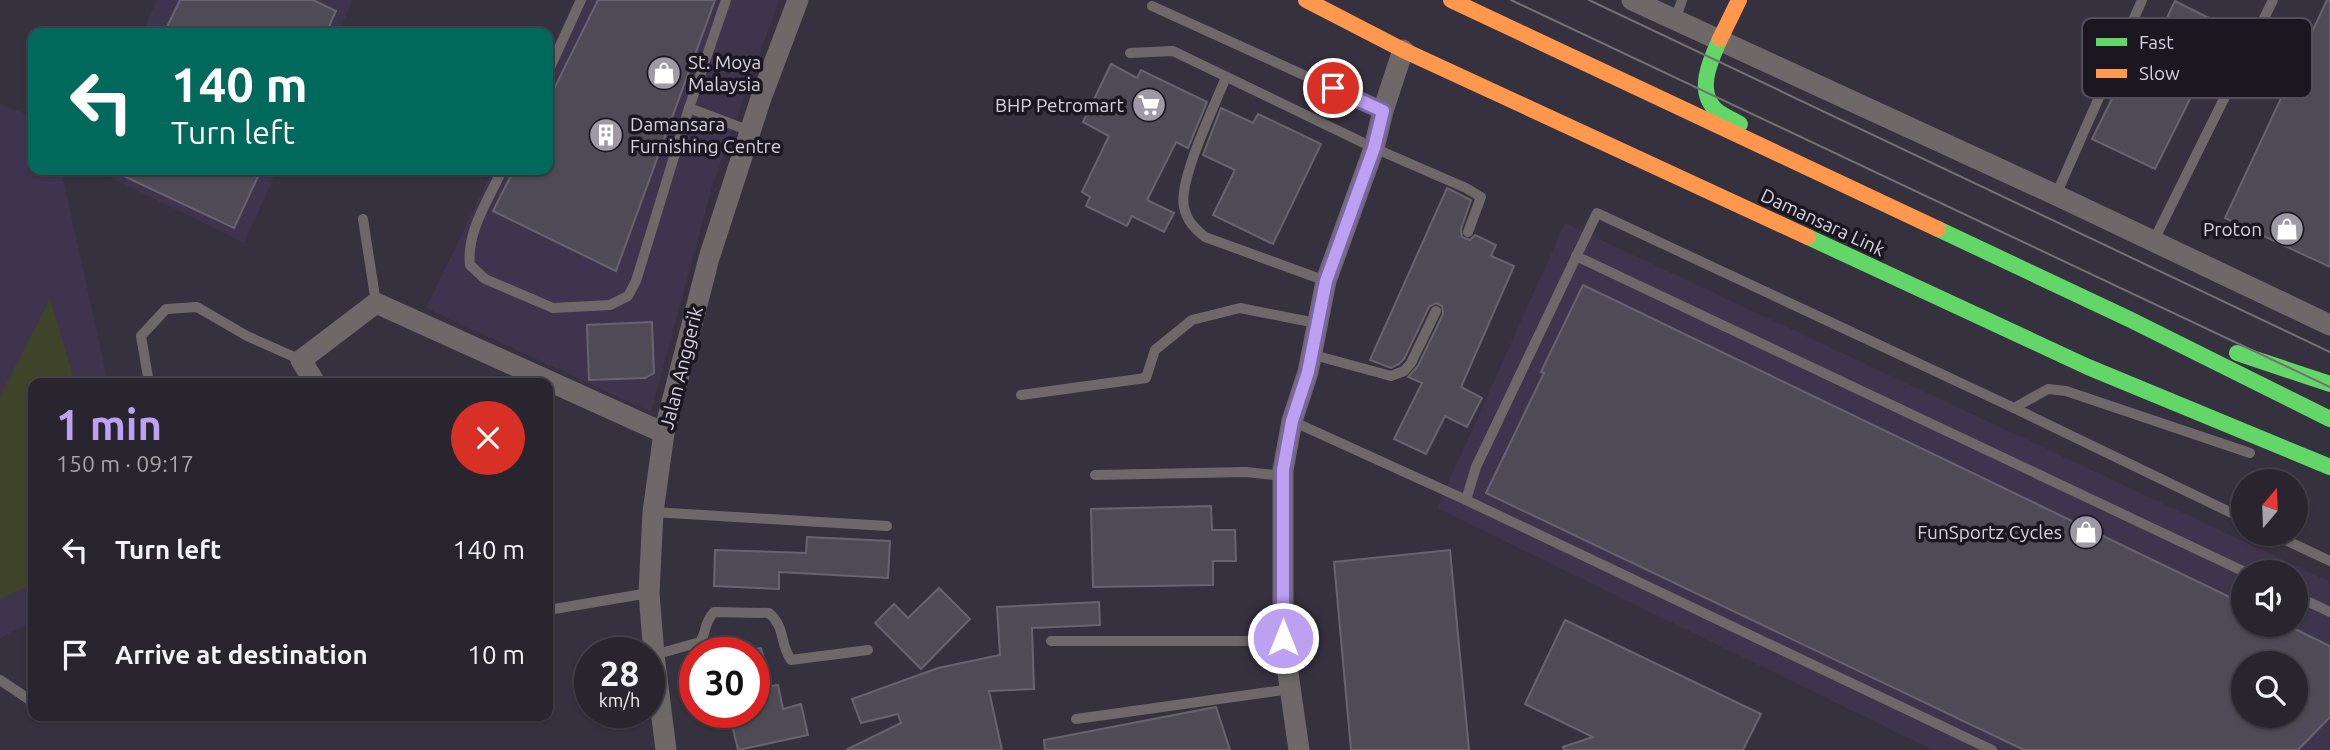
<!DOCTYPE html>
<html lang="en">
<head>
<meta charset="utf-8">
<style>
  body { margin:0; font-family:Ubuntu,sans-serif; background:#302d36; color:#f1f3f6; height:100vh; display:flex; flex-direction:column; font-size:26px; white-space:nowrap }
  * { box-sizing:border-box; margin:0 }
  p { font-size:23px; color:#a5a5aa }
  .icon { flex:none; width:38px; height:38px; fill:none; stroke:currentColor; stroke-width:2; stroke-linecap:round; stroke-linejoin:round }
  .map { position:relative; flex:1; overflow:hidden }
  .panel { position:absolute; left:28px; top:378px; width:525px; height:343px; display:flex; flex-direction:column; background:#28252e; border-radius:14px; box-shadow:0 2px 5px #0004,0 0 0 2px #44424a }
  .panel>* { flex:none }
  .banner { position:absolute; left:28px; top:28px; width:525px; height:147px; border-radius:14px; box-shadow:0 2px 5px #0004,0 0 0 2px #44424a; background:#00695c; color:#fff; overflow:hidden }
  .needle { width:46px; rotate:19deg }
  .fabs { position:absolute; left:2231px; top:469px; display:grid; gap:14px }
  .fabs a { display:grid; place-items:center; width:77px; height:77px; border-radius:50%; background:#28252e; box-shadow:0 2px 5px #0004,0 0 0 2px #44424a; font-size:35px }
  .speed { position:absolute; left:574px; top:637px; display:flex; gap:14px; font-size:35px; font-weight:700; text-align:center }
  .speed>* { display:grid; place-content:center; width:91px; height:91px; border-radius:50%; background:#28252e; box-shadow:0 2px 5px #0004,0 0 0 2px #44424a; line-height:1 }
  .speed small { font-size:18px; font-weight:400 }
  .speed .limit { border:10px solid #d22; background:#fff; color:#111 }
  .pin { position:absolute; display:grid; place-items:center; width:60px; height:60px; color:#fff; margin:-30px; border:4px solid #fff; border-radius:50%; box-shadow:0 2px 7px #0007 }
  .me { position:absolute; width:77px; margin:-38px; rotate:0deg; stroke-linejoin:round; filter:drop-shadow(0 0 5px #0008) }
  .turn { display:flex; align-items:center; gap:24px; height:147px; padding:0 28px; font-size:32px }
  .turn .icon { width:91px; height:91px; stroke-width:2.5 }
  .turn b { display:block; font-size:49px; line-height:60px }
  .round { display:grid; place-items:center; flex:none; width:74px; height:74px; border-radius:37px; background:#302d36 }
  .head { display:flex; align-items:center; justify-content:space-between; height:119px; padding:0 28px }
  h1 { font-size:42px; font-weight:600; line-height:52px; color:#bca0f2 }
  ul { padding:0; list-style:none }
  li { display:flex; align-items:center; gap:21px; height:105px; padding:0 28px }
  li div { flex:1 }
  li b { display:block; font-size:26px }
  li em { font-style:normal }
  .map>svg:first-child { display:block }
</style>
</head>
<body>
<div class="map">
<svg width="2330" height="750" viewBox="0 0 2330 750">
  <rect width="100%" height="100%" fill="#36313e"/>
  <g fill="#3f344e" fill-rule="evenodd">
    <polygon points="157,0 353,0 338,33 142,33"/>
    <polygon points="575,0 779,0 712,187 651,412 426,308 493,170 548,170 548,56"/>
    <polygon points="0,105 33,116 33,170 61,170 108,383 33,383 33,621 0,638"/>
    <polygon points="96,170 277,170 244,243"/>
    <path d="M1565,223L2330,582V750H1933L1437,508ZM2244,572H2296V625H2244ZM2244,663H2296V716H2244Z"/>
  </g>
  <polygon fill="#3f4328" points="50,298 75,383 33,383 33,584 0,599 0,396"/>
  <g fill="#4f4b56" stroke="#68646e" stroke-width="2" fill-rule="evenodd">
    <polygon points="180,0 313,0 336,11 326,33 164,33"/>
    <polygon points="598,0 715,0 616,271 493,211 514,170 548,170 548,101"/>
    <polygon points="2327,0 2330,0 2330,267 2225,218"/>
    <polygon points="2175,1 2213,20 2197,53 2210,59 2155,169 2092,139 2147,28 2159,34"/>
    <polygon points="1111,64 1137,78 1141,70 1207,102 1188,148 1176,142 1147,200 1174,213 1164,232 1132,216 1127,226 1086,206 1090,197 1082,192 1109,136 1083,122"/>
    <polygon points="1221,108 1253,123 1258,114 1321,144 1273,244 1213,215 1235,170 1203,155"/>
    <polygon points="111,170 261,170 234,228"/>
    <polygon points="1447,188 1471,200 1461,229 1462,237 1470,240 1475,235 1496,245 1491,256 1514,266 1461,387 1482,398 1467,427 1445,416 1426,454 1394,439 1422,383 1408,377 1418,366 1443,314 1442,306 1436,303 1429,307 1404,359 1399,364 1391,368 1370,360"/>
    <path d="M1583,285L2244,604V625H2287L2330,646V717L2298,750H2024L1486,493L1544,373L1541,372ZM2244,663H2296V716H2244Z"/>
    <polygon points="652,322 654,373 645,378 589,380 587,325"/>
    <polygon points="1211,506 1212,530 1235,530 1236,561 1213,561 1213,585 1093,587 1091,509"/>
    <polygon points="807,537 890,541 888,578 779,572 779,589 714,586 715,550 806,553"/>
    <polygon points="1450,550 1469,750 1351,750 1334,562"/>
    <polygon points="939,588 970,619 921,669 875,623 894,604 908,618"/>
    <polygon points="1099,602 1100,625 1032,628 1034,689 989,691 1002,750 846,750 901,723 898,714 861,723 852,699 938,668 1000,655 997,607"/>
    <polygon points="1565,620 1761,714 1743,750 1564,750 1563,747 1593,737 1525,704"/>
    <polygon points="761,648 771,686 778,685 783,709 801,704 808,735 738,750 729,712 754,712 754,649"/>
    <polygon points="1216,707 1230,750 1045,750 1044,740"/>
  </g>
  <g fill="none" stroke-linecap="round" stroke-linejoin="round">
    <g stroke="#6f6868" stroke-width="10">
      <polyline points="1152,6 1383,111"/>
      <polyline points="1675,20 1682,0"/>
      <polyline points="1130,53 1173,51 1374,148 1466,188 1481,197 1468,232"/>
      <polyline points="548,72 581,0"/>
      <path d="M1226,77C1215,105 1178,180 1184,207C1187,221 1194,228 1205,237L1326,281"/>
      <polyline points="689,108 750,131"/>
      <path d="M502,170C489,199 466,232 470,265L485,279L553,308L610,305L628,296L636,281L689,108L726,0"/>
      <polyline points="2056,195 2142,0"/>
      <polyline points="363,219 376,303"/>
      <polyline points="2153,242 2273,0"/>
      <polyline points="1576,256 2245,572"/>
      <polyline points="1310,354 1391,376 1404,371 1411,363 1436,311"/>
      <polyline points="149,383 141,336 166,309 197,307 247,336 301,360"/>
      <polyline points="1021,395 1146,378 1155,350 1192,320 1240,308 1316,323"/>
      <polyline points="2014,408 2048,389 2066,391 2250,453"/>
      <polyline points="1292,421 1466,500 1992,750"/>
      <polyline points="1095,475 1246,472 1283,476"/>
      <polyline points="1466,500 1476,467 1597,213 2014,408 2244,519"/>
      <polyline points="653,512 887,526"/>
      <polyline points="2273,534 2330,561"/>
      <polyline points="2296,596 2330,612"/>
      <polyline points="548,610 649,593"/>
      <polyline points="1051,641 1244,641 1283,638"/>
      <path d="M654,655L700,642C708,630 702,626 714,612L769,613C786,628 779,642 791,660L868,650"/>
      <polyline points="0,680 33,702"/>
      <polyline points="1076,719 1291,689"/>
    </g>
    <g stroke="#6f6868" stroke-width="21">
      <polyline points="1632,0 2056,195 2330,325"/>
      <polyline points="315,383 301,360 376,303 664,433"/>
      <polyline points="666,750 654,655 649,593 653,512 664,433 709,258 761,98 798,0"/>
      <polyline points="1299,750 1283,638 1283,470 1292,421 1308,372 1326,281 1374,148 1383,111 1403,50"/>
    </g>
    <g stroke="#63d668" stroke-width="16">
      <path d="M1720,39C1711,59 1696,90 1715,109C1722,116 1732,119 1740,124"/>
      <polyline points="1938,229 2129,319 2330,419"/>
      <polyline points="1808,237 2088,367 2330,467"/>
      <polyline points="2237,353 2330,384"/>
    </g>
    <g stroke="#ff974d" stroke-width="16">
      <polyline points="1306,0 1403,50 1808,237"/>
      <polyline points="1451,0 1938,229"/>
      <polyline points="1720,39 1739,0"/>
    </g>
    <g stroke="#757074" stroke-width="2">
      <polyline points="1511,0 2330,387"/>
      <polyline points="1589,0 2330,352"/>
    </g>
  </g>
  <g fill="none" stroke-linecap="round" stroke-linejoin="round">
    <g stroke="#7a689d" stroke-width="18">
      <polyline id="route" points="1283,638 1283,470 1292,421 1308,372 1326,281 1374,148 1383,111 1333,88"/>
    </g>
    <use href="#route" stroke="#bca0f2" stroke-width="12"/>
  </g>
  <defs>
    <g id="shop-disc" transform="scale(1.75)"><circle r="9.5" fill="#9f99a7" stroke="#1b1721"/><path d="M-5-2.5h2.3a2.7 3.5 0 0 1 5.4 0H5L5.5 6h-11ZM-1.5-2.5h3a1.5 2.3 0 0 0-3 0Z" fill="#fff"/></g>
    <g id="supermarket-disc" transform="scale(1.75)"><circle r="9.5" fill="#9f99a7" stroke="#1b1721"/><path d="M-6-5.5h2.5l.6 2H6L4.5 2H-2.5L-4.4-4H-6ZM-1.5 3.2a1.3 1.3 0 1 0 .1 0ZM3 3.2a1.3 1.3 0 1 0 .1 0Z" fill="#fff"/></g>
    <g id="building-disc" transform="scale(1.75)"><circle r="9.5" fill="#9f99a7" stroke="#1b1721"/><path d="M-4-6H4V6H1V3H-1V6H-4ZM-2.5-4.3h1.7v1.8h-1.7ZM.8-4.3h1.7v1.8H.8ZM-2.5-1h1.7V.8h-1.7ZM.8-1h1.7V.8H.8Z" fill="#fff"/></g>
  </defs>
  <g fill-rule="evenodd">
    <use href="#shop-disc" x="664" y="73"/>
    <use href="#supermarket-disc" x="1149" y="105"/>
    <use href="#building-disc" x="606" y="135"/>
    <use href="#shop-disc" x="2287" y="229"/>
    <use href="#shop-disc" x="2086" y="532"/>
  </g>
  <g text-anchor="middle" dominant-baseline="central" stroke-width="7" stroke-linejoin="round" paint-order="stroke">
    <g font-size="19" fill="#d7d1e0" stroke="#1b1721" text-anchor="end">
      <text x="688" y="62" text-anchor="start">St. Moya<tspan x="688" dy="22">Malaysia</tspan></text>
      <text x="1124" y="105">BHP Petromart</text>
      <text x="630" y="124" text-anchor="start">Damansara<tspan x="630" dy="22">Furnishing Centre</tspan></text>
      <text x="2262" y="229">Proton</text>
      <text x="2062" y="532">FunSportz Cycles</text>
    </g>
    <g font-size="19" fill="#d7d1e0" stroke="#1b1721">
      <text transform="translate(1823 222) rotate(25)">Damansara Link</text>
      <text transform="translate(681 368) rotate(-76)">Jalan Anggerik</text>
    </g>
  </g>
  <rect x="2082" y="18" width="230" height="80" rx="10" fill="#1b1721" stroke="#534f5a" stroke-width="2"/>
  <rect x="2096" y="38" width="31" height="8" fill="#63d668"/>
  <rect x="2096" y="69" width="31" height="9" fill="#ff974d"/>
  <g font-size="19" fill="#d7d1e0">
    <text x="2139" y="49">Fast</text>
    <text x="2139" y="80">Slow</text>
  </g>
</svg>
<div class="fabs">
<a><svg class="needle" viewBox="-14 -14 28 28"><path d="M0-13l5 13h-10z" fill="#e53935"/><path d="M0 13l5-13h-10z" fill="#a5a5aa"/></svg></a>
<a><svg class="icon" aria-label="sound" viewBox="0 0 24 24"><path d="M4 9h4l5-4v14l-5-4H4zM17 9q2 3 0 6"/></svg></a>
<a><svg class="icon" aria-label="search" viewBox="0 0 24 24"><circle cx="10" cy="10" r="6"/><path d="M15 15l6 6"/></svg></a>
</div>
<div class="speed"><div>28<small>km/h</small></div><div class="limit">30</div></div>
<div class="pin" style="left:1333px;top:88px;background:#d93025"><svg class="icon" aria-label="arrive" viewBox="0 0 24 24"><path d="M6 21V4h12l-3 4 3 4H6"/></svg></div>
<svg class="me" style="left:1283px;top:638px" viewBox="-20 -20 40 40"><circle r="17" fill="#bca0f2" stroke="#fff" stroke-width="3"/><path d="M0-11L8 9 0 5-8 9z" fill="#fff"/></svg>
<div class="banner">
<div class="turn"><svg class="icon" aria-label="left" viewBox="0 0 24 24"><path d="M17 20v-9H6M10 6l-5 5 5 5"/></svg><div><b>140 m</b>Turn left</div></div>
</div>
<section class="panel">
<div class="head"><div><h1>1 min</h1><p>150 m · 09:17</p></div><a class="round" style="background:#d93025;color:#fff"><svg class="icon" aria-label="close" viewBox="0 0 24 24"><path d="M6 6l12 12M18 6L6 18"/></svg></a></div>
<ul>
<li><svg class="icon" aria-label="left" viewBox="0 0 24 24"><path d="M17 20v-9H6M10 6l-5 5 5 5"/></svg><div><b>Turn left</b></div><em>140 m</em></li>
<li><svg class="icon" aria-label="arrive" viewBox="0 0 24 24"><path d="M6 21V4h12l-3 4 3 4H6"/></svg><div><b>Arrive at destination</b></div><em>10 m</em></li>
</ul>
</section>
</div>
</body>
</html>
